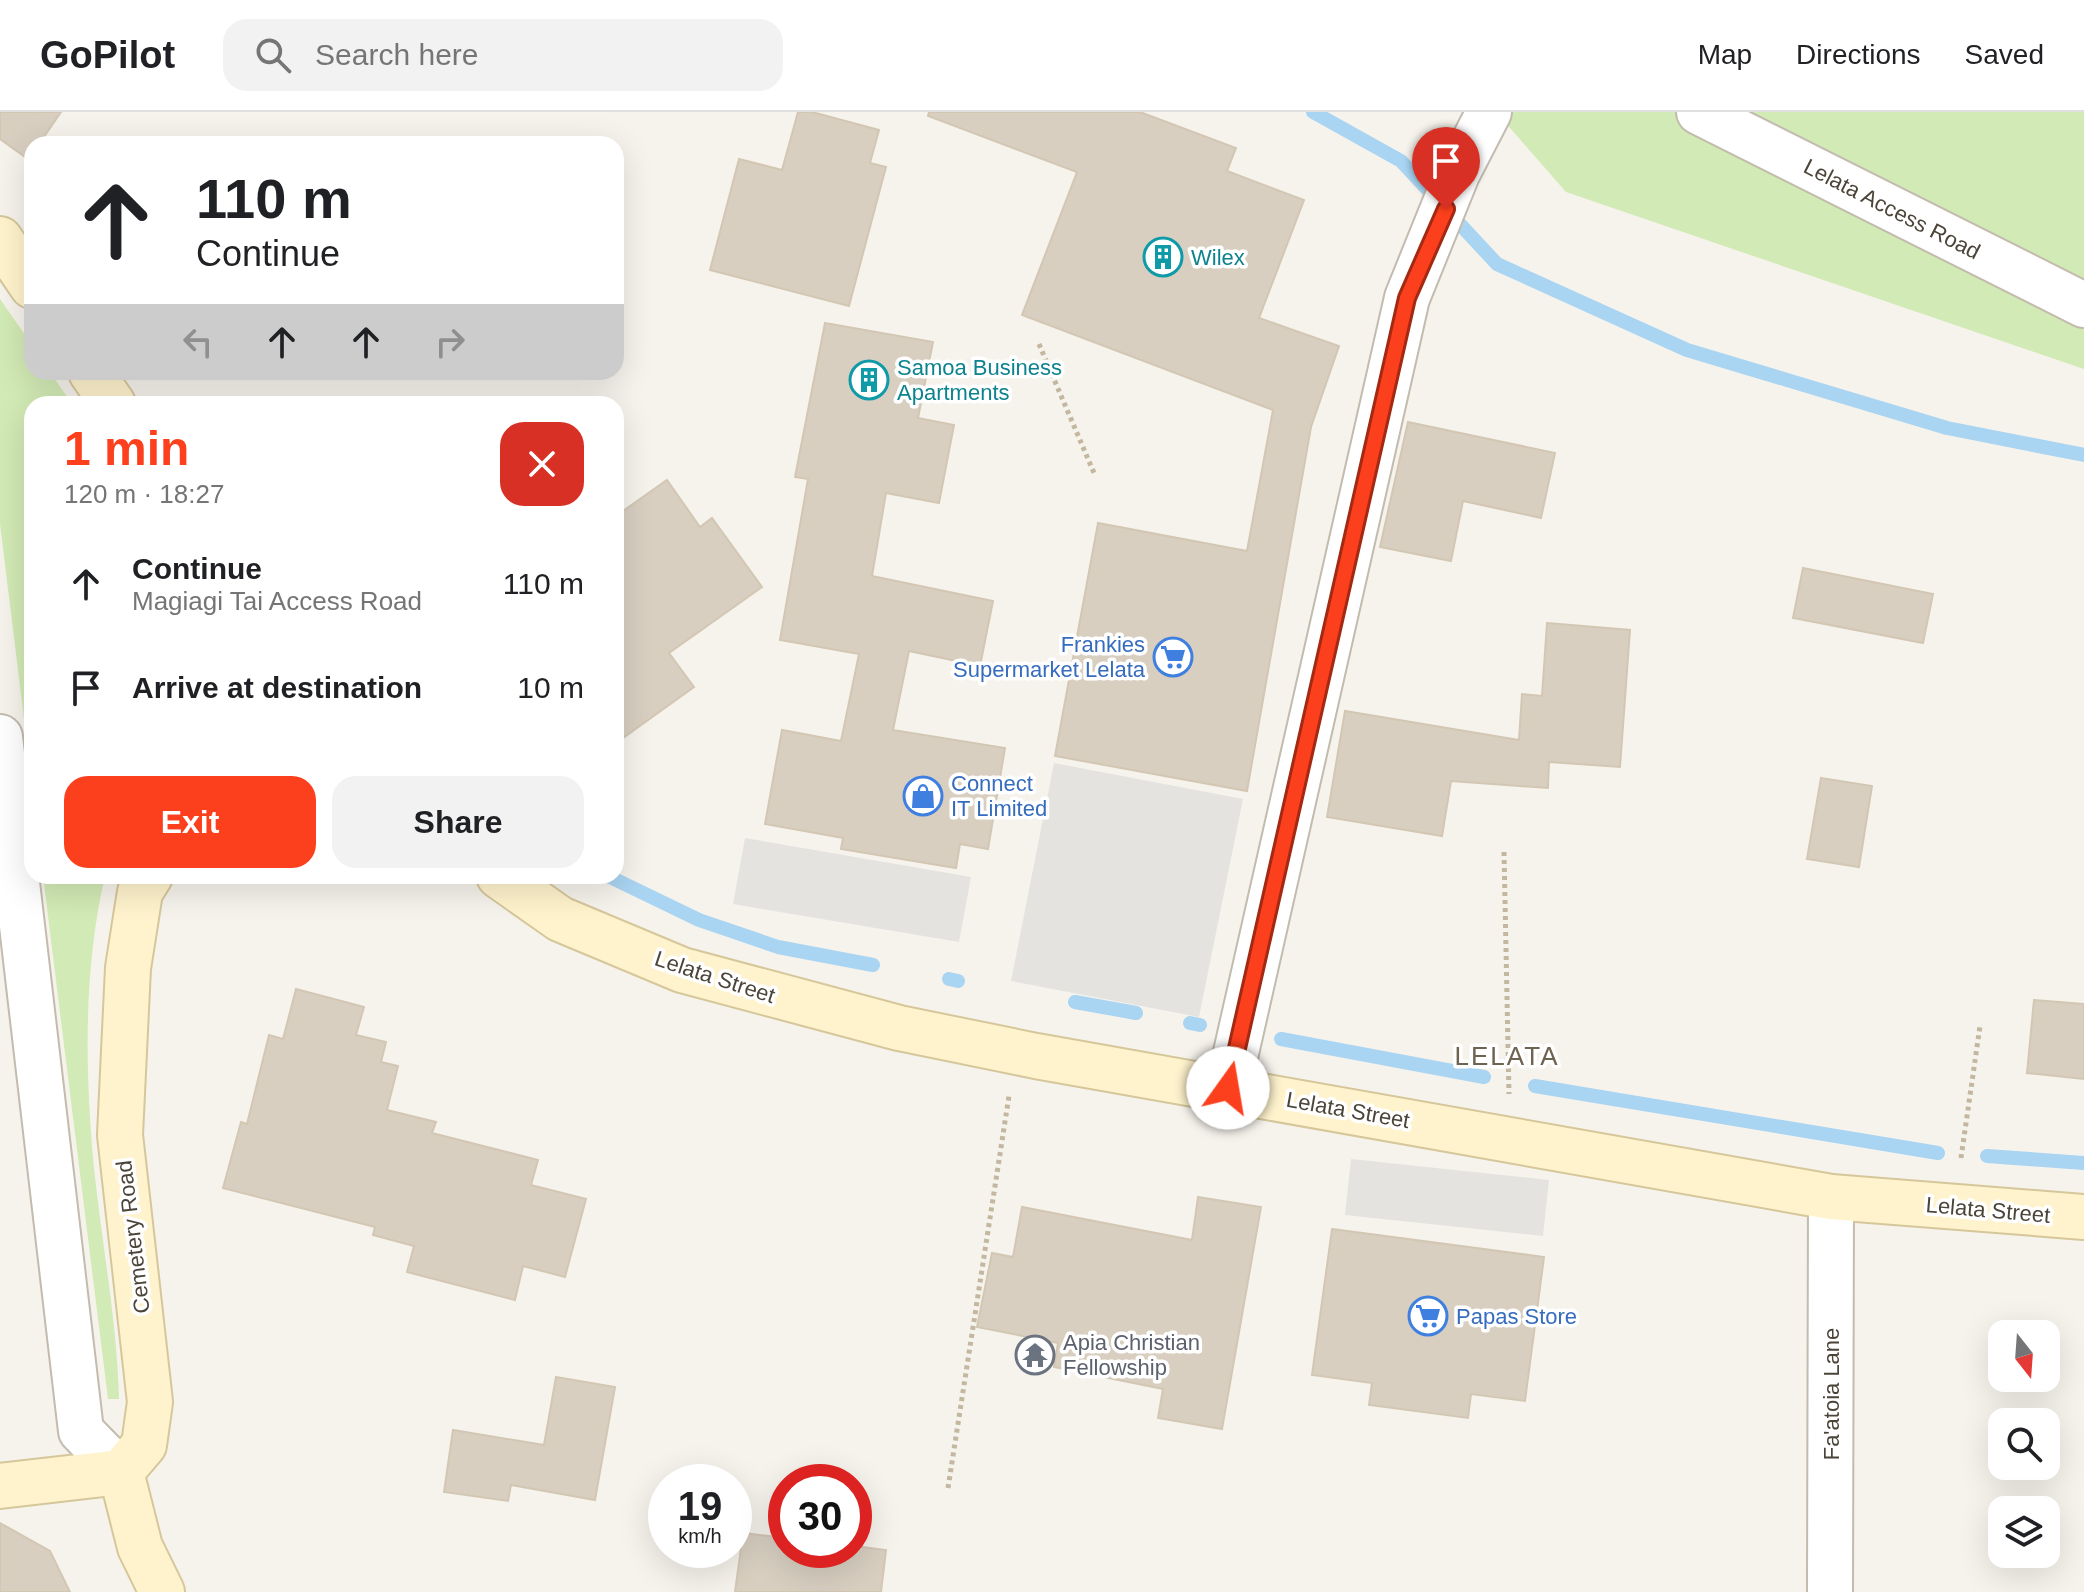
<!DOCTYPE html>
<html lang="en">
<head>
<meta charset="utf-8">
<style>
  body { margin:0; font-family:Arial,sans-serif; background:#f2f2f2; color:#202124; height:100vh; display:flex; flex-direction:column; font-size:30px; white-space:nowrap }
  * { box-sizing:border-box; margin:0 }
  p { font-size:26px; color:#757577 }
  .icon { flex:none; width:44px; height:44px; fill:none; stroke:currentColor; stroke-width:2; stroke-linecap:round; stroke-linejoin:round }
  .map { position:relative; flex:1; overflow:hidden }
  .side { position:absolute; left:24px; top:284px; width:600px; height:488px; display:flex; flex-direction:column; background:#fff; border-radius:24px; box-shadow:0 8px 32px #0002 }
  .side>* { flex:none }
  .banner { position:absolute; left:24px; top:24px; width:600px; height:244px; border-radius:24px; box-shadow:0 8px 32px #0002; background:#fff; color:#202124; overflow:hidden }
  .needle { width:52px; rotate:163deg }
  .fabs { position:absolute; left:1988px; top:1208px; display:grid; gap:16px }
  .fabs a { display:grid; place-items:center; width:72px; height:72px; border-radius:16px; background:#fff; box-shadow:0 8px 32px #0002; font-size:40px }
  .speed { position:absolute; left:648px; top:1352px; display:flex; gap:16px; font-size:40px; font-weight:700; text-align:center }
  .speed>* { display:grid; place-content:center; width:104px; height:104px; border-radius:50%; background:#fff; box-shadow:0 8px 32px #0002; line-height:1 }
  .speed small { font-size:20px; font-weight:400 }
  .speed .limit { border:12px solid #d22; background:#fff; color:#111 }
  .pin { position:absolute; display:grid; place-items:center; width:68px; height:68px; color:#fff; margin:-82px -34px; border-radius:50% 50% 50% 0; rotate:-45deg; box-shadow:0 0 8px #0007 }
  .pin .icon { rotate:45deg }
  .me { position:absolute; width:88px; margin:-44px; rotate:13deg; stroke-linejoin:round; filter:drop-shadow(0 0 6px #0008) }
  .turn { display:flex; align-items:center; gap:28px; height:168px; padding:0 40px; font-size:36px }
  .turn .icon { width:104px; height:104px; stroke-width:2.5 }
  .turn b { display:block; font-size:56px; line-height:68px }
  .lanes { display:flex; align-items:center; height:76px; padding:0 40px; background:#0003; justify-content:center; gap:40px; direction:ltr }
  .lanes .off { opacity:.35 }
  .round { display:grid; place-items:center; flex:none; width:84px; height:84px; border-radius:24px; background:#f2f2f2 }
  .headline { display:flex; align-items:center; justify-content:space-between; height:136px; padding:0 40px }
  h1 { font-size:48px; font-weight:700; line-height:60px; color:#fc3f1d }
  .action { display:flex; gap:16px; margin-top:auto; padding:16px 40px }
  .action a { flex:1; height:92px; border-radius:24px; background:#fc3f1d; color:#fff; font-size:32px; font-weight:700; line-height:92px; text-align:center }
  .action a+a { background:#f2f2f2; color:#202124 }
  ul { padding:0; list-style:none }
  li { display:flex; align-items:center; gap:24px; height:104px; padding:0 40px }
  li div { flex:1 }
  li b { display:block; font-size:30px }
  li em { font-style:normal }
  header { display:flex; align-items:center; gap:48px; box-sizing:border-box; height:112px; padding:0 40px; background:#fff; border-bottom:2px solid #e0e0e0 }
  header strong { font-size:38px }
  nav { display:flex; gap:44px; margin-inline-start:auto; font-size:28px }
  .search { width:560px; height:72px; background:#f2f2f2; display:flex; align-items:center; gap:20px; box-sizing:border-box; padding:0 28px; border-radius:24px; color:#757577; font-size:30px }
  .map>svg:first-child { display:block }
</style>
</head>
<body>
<header>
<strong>GoPilot</strong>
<div class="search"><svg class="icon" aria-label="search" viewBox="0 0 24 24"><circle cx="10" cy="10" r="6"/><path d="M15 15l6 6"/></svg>Search here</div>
<nav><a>Map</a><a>Directions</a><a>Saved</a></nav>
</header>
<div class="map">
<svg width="2084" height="1480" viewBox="0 0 2084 1480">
  <rect width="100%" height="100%" fill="#f6f3ec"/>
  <g fill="#d2eab5">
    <polygon points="1496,0 2084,0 2084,257 1566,80"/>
    <polygon points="0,187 32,233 32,260 50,260 72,292 32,292 32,672 0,412"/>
    <path d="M43,764H105C83,858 85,960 94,1056C102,1133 117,1209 119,1287H108Z"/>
  </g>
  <g fill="#e5e3e0">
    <polygon points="1054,651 1243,687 1199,905 1011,869"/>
    <polygon points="745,726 971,765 959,830 733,792"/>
    <polygon points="1351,1047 1549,1068 1543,1124 1345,1103"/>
  </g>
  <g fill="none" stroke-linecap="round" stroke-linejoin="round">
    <g stroke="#a9d4f2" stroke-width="14">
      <polyline points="1313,0 1401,49 1497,152 1687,238 1947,316 2084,343"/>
      <polyline points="608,764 699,808 778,835 873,853"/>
      <polyline points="949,867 958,869"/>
      <polyline points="1075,890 1136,901"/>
      <polyline points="1190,911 1200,913"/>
      <polyline points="1281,927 1484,965"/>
      <polyline points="1535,974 1938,1041"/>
      <polyline points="1987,1044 2084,1051"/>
    </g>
  </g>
  <g fill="#d8cfc1" stroke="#d3c7b4" stroke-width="2">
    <polygon points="0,0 61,0 39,32 32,32 28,47 0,27"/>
    <polygon points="798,0 812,0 879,18 870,51 886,55 849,194 710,158 739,47 782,58"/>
    <polygon points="929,0 1140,0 1236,36 1227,59 1304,88 1259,206 1339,234 1311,315 1247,679 1055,644 1098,411 1247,439 1273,298 1022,203 1077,60 928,4"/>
    <polygon points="825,211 933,230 918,306 954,313 939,391 886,381 872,464 993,489 980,554 909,539 893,618 1005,636 988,737 960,732 956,756 841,737 843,726 765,712 782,618 841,629 859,542 780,528 808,367 795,365"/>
    <polygon points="1408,310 1555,341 1541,406 1463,389 1451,449 1380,435"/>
    <polygon points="667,368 700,415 712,406 762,475 669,541 694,575 616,631 616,404"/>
    <polygon points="1803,456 1933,482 1923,531 1793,506"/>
    <polygon points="1547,511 1630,518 1620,655 1549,650 1548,676 1451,669 1442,724 1327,705 1345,599 1519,628 1522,582 1542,584"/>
    <polygon points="1821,666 1872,674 1859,755 1807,747"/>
    <polygon points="296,877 364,895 356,923 386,930 381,950 398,954 387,998 436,1010 432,1021 538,1048 531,1073 586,1087 565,1165 523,1154 515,1188 407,1160 414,1134 373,1123 375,1115 223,1076 241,1010 247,1012 269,923 283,927"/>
    <polygon points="2034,888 2084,892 2084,967 2027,961"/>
    <polygon points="1198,1085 1261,1095 1222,1317 1158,1306 1163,1277 1054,1255 1058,1231 977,1215 992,1141 1013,1145 1022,1095 1192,1128"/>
    <polygon points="1332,1117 1544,1145 1525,1289 1471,1282 1468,1306 1369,1293 1372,1271 1312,1263"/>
    <polygon points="556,1265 615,1275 595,1388 511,1373 508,1389 444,1380 453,1318 544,1333"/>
    <polygon points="0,1411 50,1439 70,1480 0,1480"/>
    <polygon points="743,1421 786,1426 786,1438 854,1438 854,1434 886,1438 881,1480 735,1480"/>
  </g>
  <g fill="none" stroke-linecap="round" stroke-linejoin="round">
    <g stroke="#c2bbae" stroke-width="48">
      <g id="street">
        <polyline points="1699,0 2084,193"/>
        <polyline points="0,625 81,1319 121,1360"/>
        <polyline points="1228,976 1407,186 1457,62 1489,0"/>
        <polyline points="1830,1480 1831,1085"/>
      </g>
    </g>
    <g stroke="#d6c79b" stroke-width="48">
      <g id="secondary">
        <polyline points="0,127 32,174"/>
        <polyline points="91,260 113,292"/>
        <polyline points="499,764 560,807 682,858 899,916 1036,944 1831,1085 2084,1105"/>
        <polyline points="121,1360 140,1435 162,1480"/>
        <polyline points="0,1374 121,1360 144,1333 150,1290 120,1023 128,856 140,780 150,764"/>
      </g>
    </g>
    <g stroke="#c4b79f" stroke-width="5" stroke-dasharray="4 4" stroke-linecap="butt">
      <polyline points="1039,232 1094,361"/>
      <polyline points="1504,740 1509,982"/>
      <polyline points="1961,1046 1980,914"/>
      <polyline points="948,1376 1009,984"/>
    </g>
    <use href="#street" stroke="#fff" stroke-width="44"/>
    <use href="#secondary" stroke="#fff3cd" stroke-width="44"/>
  </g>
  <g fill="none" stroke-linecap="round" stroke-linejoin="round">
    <g stroke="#a42913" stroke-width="20">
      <polyline id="route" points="1228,976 1407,186 1446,97"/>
    </g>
    <use href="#route" stroke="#fc3f1d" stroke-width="14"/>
  </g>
  <defs>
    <g id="building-ring" transform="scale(2)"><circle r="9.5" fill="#fff" stroke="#0f9aa8" stroke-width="1.5"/><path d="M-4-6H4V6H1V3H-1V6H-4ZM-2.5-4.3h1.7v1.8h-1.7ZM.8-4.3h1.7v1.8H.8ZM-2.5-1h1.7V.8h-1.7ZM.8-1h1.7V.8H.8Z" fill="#0f9aa8"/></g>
    <g id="supermarket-ring" transform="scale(2)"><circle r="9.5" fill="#fff" stroke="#3f7fe0" stroke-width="1.5"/><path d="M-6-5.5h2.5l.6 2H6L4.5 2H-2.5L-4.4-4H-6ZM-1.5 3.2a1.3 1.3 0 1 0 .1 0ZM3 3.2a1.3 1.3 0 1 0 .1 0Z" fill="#3f7fe0"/></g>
    <g id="shop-ring" transform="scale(2)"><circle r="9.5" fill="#fff" stroke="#3f7fe0" stroke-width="1.5"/><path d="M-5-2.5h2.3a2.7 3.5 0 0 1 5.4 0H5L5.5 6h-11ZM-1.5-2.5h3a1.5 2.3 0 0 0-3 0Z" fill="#3f7fe0"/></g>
    <g id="temple-ring" transform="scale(2)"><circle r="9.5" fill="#fff" stroke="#6b7280" stroke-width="1.5"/><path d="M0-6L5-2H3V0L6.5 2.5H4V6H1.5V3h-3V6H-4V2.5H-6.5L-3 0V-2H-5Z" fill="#6b7280"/></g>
  </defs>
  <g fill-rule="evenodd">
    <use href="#building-ring" x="1163" y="145"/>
    <use href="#building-ring" x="869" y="268"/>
    <use href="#supermarket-ring" x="1173" y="545"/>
    <use href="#shop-ring" x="923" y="684"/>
    <use href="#supermarket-ring" x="1428" y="1204"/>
    <use href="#temple-ring" x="1035" y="1243"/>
  </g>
  <g text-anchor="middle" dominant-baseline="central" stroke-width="7" stroke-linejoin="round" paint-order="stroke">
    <g font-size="22" fill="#4b4439" stroke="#fff">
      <text transform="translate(1892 97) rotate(27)">Lelata Access Road</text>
      <text transform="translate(715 865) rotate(18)">Lelata Street</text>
      <text transform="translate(1348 998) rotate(10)">Lelata Street</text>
      <text transform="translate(1988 1098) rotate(5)">Lelata Street</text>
      <text transform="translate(133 1125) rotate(-97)">Cemetery Road</text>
      <text transform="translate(1831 1282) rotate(-90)">Fa'atoia Lane</text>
    </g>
    <g font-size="22" fill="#0d838f" stroke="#fff" text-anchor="start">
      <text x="1191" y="145">Wilex</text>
      <text x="897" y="255">Samoa Business<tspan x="897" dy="25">Apartments</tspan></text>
    </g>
    <g font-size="22" fill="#366cbe" stroke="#fff" text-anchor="start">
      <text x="1145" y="532" text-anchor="end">Frankies<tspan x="1145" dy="25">Supermarket Lelata</tspan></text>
      <text x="951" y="671">Connect<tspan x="951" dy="25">IT Limited</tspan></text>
      <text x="1456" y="1204">Papas Store</text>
    </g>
    <g font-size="22" fill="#5b616d" stroke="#fff" text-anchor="start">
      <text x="1063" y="1230">Apia Christian<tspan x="1063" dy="25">Fellowship</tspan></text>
    </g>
    <g font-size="26" letter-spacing="2" fill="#6e6250" stroke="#fff">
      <text x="1507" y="944">LELATA</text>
    </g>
  </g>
</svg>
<div class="fabs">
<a><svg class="needle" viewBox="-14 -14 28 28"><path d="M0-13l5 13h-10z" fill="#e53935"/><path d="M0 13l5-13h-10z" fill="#757577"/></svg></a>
<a><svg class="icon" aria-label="search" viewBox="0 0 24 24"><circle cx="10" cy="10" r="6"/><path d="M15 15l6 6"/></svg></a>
<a><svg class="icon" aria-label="layers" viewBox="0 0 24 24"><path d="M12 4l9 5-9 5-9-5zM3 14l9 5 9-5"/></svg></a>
</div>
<div class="speed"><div>19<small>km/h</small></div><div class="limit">30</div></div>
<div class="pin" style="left:1446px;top:97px;background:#d93025"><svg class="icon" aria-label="arrive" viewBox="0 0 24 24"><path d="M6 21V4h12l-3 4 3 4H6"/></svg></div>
<svg class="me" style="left:1228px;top:976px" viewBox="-20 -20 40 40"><circle r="19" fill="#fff"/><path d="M0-13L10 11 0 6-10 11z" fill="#fc3f1d"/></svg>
<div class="banner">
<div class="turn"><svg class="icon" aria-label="ahead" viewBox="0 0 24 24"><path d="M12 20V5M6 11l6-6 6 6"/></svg><div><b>110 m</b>Continue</div></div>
<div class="lanes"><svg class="icon off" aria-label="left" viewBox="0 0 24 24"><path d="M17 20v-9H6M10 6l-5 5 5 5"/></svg><svg class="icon" aria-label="ahead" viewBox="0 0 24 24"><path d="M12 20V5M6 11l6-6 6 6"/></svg><svg class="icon" aria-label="ahead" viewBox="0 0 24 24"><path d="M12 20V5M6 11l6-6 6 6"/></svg><svg class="icon off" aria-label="right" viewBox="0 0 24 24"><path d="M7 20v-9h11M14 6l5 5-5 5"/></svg></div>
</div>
<section class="side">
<div class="headline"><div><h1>1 min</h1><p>120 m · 18:27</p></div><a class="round" style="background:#d93025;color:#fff"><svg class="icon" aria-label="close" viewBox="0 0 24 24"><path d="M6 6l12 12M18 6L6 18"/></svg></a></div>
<ul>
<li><svg class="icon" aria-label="ahead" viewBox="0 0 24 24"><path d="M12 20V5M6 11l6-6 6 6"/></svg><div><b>Continue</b><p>Magiagi Tai Access Road</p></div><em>110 m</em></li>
<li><svg class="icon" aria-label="arrive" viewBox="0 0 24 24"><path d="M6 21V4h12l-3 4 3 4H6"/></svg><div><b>Arrive at destination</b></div><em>10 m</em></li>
</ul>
<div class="action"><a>Exit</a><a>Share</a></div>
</section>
</div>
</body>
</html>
